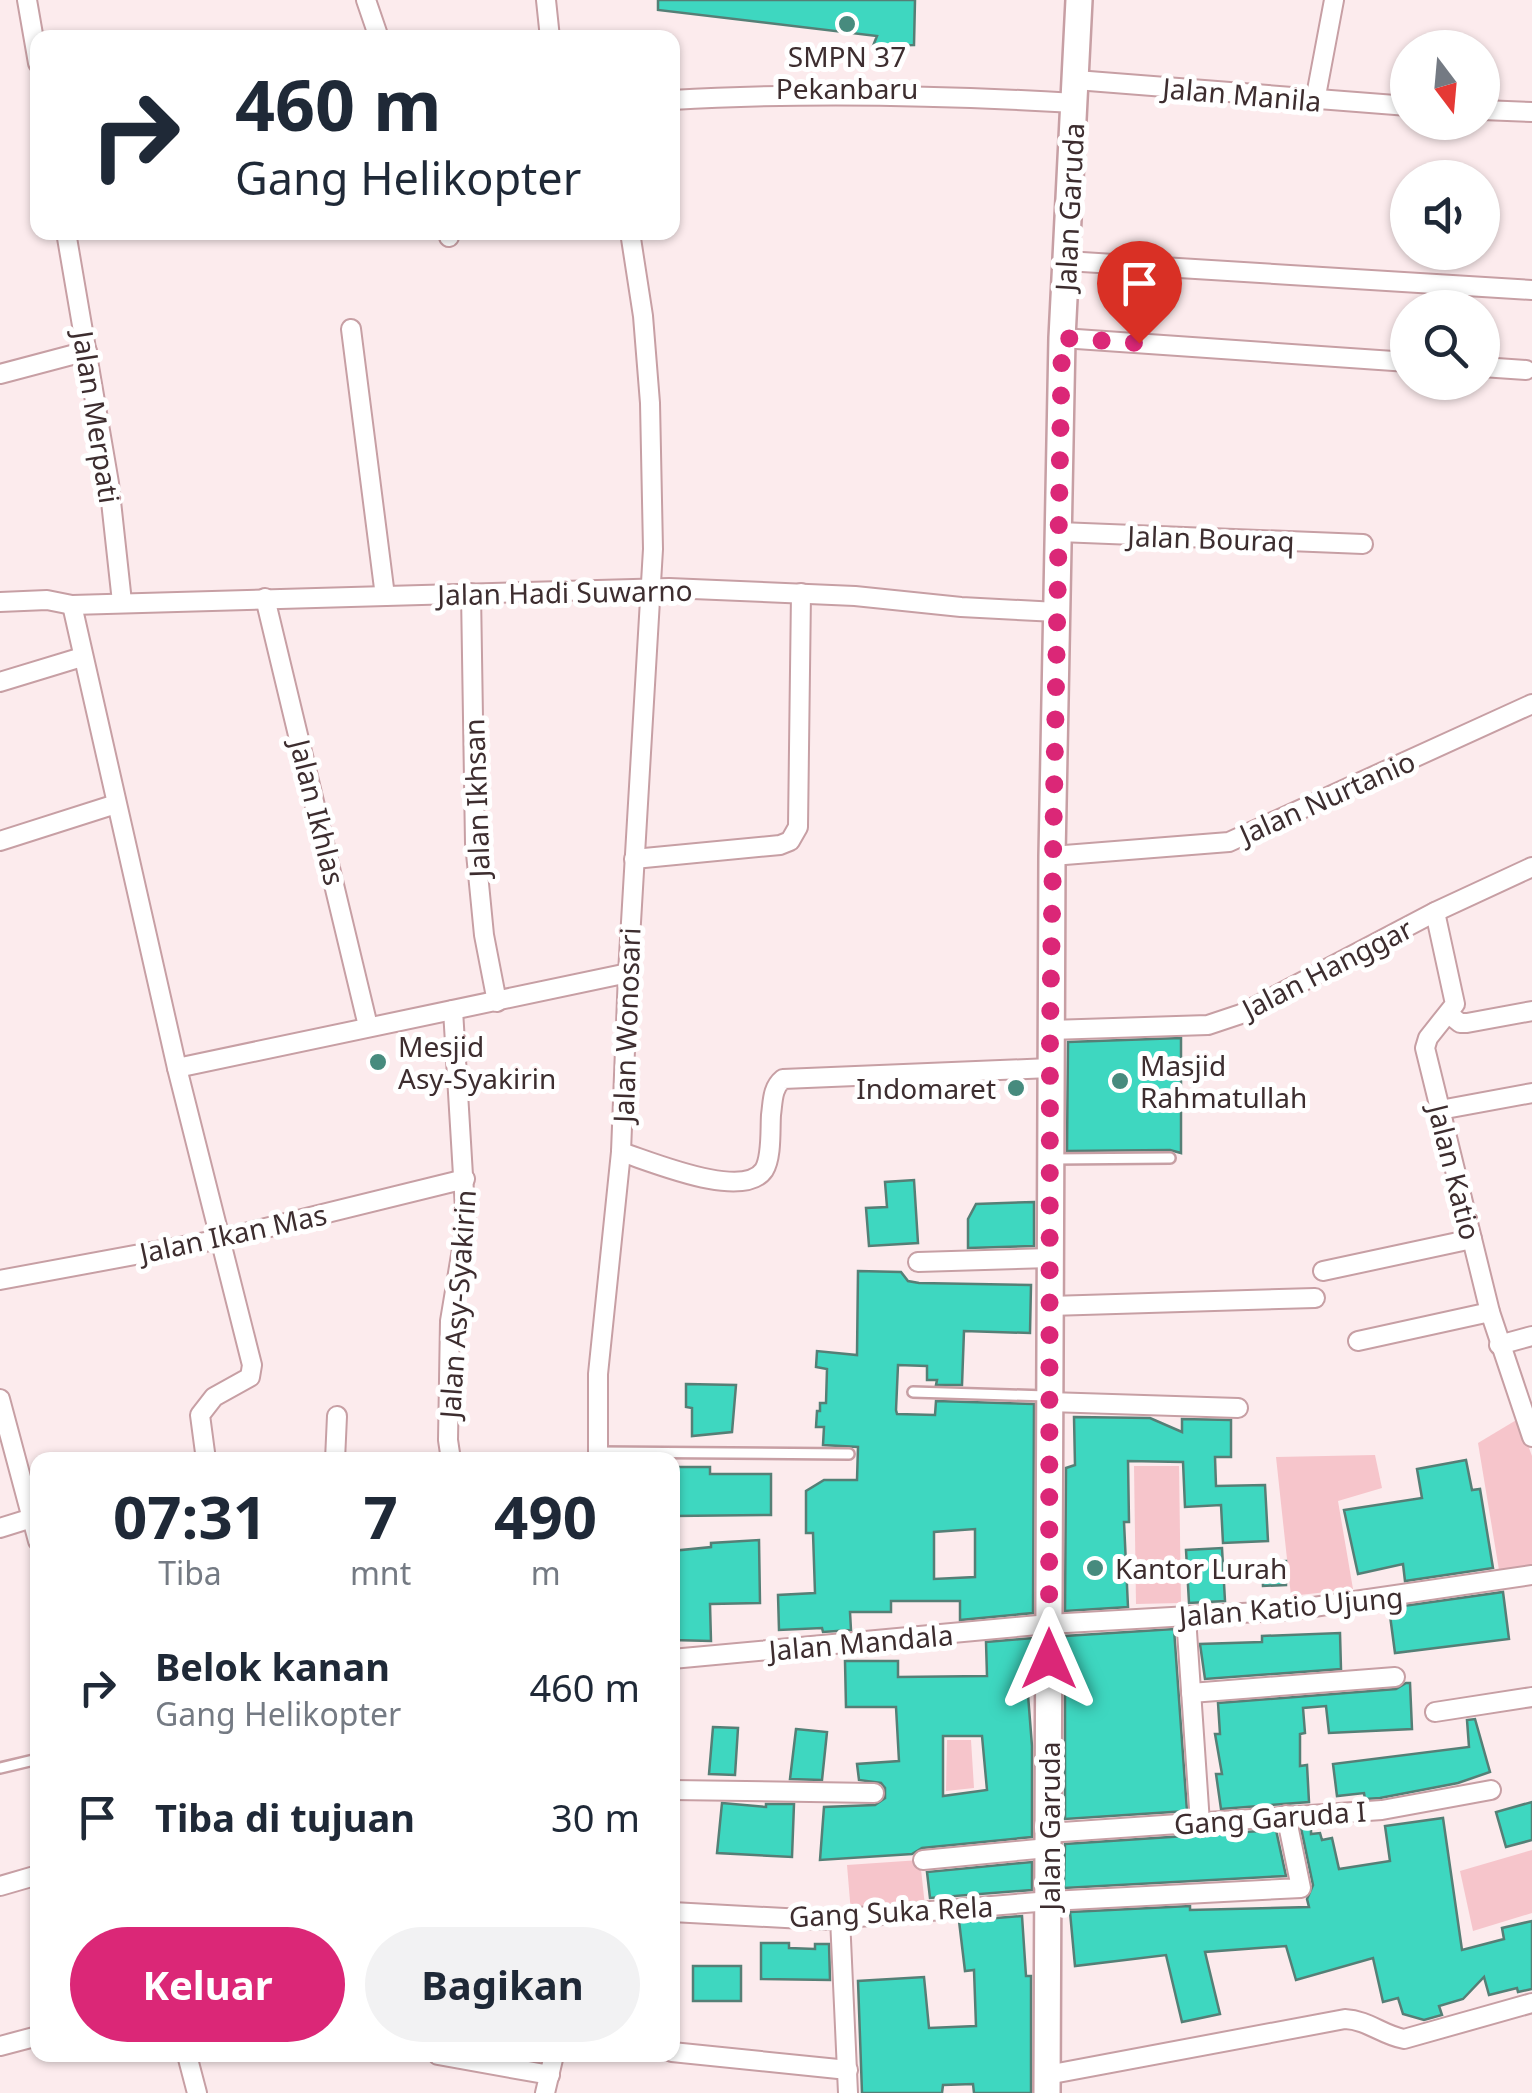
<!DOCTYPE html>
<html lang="id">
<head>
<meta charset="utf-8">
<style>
  body { margin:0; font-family:"Noto Sans",sans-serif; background:#f2f2f3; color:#1f2937; height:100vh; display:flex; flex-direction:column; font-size:38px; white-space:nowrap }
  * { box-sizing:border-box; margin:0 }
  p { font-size:32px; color:#747a83 }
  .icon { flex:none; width:55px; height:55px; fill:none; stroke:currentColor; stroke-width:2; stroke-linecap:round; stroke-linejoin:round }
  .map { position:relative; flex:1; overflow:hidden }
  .side { position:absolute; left:30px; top:1452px; width:650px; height:610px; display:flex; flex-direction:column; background:#fff; border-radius:20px; box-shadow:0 2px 8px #0004 }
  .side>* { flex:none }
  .guide { position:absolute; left:30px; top:30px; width:650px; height:210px; border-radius:20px; box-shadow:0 2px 8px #0004; background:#fff; color:#1f2937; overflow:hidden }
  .needle { width:65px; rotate:164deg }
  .fabs { position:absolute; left:1390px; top:30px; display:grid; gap:20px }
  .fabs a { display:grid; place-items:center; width:110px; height:110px; border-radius:50%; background:#fff; box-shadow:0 2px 8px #0004; font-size:50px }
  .pin { position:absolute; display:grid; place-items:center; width:85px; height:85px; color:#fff; margin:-102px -42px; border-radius:50% 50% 50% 0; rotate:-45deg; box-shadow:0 0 10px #0007 }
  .pin .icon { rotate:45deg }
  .me { position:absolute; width:110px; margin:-55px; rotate:0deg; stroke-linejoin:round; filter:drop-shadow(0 0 8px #0008) }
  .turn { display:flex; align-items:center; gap:35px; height:210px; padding:0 40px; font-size:45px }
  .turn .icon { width:130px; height:130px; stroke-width:2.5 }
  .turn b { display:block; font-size:70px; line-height:85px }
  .eta { display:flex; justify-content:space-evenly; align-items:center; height:170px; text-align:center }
  .eta b { font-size:60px; font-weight:700; line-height:70px }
  .button { display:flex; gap:20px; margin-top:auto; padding:20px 40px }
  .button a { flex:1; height:115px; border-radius:60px; background:#db2777; color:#fff; font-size:40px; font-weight:700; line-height:115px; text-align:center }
  .button a+a { background:#f2f2f3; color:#1f2937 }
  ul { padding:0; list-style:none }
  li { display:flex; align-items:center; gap:30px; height:130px; padding:0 40px }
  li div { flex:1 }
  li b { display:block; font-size:38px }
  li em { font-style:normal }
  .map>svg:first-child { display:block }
</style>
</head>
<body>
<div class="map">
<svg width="1532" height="2093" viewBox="0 0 1532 2093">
  <rect width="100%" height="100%" fill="#fcebed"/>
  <g fill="#f6c5cb">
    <polygon points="1518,1419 1532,1456 1532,1565 1499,1570 1478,1443"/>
    <polygon points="1375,1455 1382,1488 1338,1501 1353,1589 1291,1596 1276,1457"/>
    <polygon points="1134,1466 1179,1466 1181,1603 1136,1604"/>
    <polygon points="947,1740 971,1740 974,1788 946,1791"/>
    <polygon points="1532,1850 1532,1913 1473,1931 1460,1871"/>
    <polygon points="920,1860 925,1906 851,1913 847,1865"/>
  </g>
  <g fill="#3ed7c0" stroke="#557f76" stroke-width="2.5" fill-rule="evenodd">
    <polygon points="658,0 915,0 914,45 873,46 877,36 658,10"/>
    <polygon points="1181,1038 1181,1153 1170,1150 1067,1151 1068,1042"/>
    <polygon points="914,1180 918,1243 869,1246 866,1208 887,1207 885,1182"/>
    <polygon points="1034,1202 1034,1246 968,1248 968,1219 976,1204"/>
    <path d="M858,1271L901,1272L908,1281L919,1283L1031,1285L1030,1333L964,1331L962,1385H936L937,1380H927V1366L898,1365L896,1410L897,1414L935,1415L936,1401L1034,1404L1033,1613L960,1620V1601H891V1612H850L851,1630L823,1632L822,1628L779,1630L778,1595L815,1593L813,1533H806V1491L824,1480H857L858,1447L823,1445L824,1427H816L817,1411H820V1403H826L827,1369L816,1367L817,1351L857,1355ZM975,1529V1577L934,1579V1532Z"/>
    <polygon points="686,1384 736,1385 732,1432 692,1436 692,1408 686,1407"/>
    <polygon points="1074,1417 1150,1418 1182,1432 1182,1419 1231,1420 1231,1457 1215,1457 1216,1486 1265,1485 1268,1541 1223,1543 1221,1505 1185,1507 1183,1462 1128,1461 1129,1522 1124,1522 1128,1607 1065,1611 1066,1468 1075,1465"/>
    <polygon points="1466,1460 1472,1490 1480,1489 1493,1568 1405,1581 1403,1564 1358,1574 1344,1510 1422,1498 1417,1469"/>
    <polygon points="672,1467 710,1467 710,1474 771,1474 771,1515 674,1516"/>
    <polygon points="759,1540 760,1603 710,1604 711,1641 672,1640 672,1551 711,1547 711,1543"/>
    <polygon points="1222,1548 1225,1601 1189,1603 1186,1550"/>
    <polygon points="1286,1561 1286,1585 1263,1586 1262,1562"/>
    <polygon points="1503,1592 1509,1639 1395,1653 1389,1608"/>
    <polygon points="1174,1629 1187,1811 1065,1819 1065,1636"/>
    <polygon points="1340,1633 1341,1669 1205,1679 1200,1644 1262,1642 1262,1636"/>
    <path d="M1033,1638L1032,1682H1027L1032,1746V1837L922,1848L912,1854L820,1860L824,1807L875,1805L885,1798V1788L881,1783L859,1780L857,1764L899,1761L896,1707H846L845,1661H898V1677L987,1676L986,1642ZM943,1736H982L987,1790L943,1796Z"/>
    <polygon points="1406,1683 1410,1683 1412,1729 1329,1733 1326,1706 1303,1708 1305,1733 1300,1734 1300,1766 1307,1765 1309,1802 1221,1809 1216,1774 1222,1774 1215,1734 1220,1734 1218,1703 1396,1689"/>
    <polygon points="1475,1719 1490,1772 1458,1783 1380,1798 1365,1799 1364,1793 1337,1796 1333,1764 1469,1747 1467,1720"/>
    <polygon points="713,1727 738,1728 735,1775 709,1774"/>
    <polygon points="796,1729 827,1732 822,1780 790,1779"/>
    <polygon points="1532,1802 1532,1840 1506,1847 1496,1812"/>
    <polygon points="722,1803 766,1807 766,1804 794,1804 792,1857 717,1853"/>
    <polygon points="1443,1818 1462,1950 1504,1939 1502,1928 1532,1921 1532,1989 1518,1992 1517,1988 1489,1995 1484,1977 1463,1999 1439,2006 1442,2015 1424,2020 1403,2014 1398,1998 1383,2002 1373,1958 1296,1980 1286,1946 1205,1952 1220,2014 1182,2022 1166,1955 1075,1966 1070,1912 1190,1906 1190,1910 1309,1907 1307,1899 1313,1885 1301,1828 1311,1827 1311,1834 1320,1833 1322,1840 1332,1838 1339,1869 1390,1861 1385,1826"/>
    <polygon points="1276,1830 1286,1876 1064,1888 1065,1844"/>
    <polygon points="1032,1862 1032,1890 930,1898 927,1872"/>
    <polygon points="1022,1916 1026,1976 1031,1976 1031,2093 974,2093 973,2084 943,2085 942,2093 862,2093 858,1981 924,1977 929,2028 976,2026 974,1970 965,1971 959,1921"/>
    <polygon points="761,1943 789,1943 789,1948 815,1949 815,1944 829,1944 830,1980 761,1979"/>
    <rect x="693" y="1966" width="48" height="35"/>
  </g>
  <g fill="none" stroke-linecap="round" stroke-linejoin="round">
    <g stroke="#c79fa4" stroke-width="14">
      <g id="lane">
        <polyline points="1053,1159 1170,1158"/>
        <polyline points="913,1392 1046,1396"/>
        <polyline points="598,1452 849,1454"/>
        <polyline points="0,1768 38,1759"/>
      </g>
    </g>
    <g stroke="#c79fa4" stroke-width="22">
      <g id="street">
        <polyline points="27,0 38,63"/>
        <polyline points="366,0 379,38"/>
        <polyline points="546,0 550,38"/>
        <polyline points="1076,80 1408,106"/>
        <path d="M672,100C807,92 940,95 1075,103"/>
        <polyline points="1315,101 1334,0"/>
        <polyline points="1482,110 1532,112"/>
        <polyline points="66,232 109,483 122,602"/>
        <polyline points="448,232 449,237"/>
        <polyline points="1066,261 1532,290"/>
        <polyline points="351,329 385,596"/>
        <polyline points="1062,338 1408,362"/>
        <polyline points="1482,367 1526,370"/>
        <polyline points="0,374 87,351"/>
        <polyline points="1059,532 1363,544"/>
        <polyline points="471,593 475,843 484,935 497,1002"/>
        <polyline points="265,598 368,1026"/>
        <polyline points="0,602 47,600 72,605 669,588 855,596 961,607 1057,612"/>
        <polyline points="72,605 177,1068 252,1365 250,1377 214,1397 200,1415 206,1460"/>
        <polyline points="0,682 82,657"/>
        <polyline points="0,841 116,804"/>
        <polyline points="1052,856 1229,842 1532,704"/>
        <polyline points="634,859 780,845 790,841 798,827 801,593"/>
        <polyline points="1435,912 1455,1004 1428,1038 1425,1048 1490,1312 1532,1437"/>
        <polyline points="1450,1015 1460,1023 1467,1023 1532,1011"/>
        <polyline points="1050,1030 1208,1025 1241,1014 1435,912 1532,867"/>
        <polyline points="177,1068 628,973"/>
        <polyline points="1440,1110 1532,1093"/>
        <path d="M621,1152C650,1161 743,1201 764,1170C772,1157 770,1130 771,1115C773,1101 772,1088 783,1079L1050,1068"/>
        <polyline points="918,1262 1050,1258"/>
        <polyline points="1323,1271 1472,1239"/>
        <polyline points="0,1280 221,1239 465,1179"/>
        <polyline points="1050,1306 1315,1298"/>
        <polyline points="1358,1341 1490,1312"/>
        <polyline points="1499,1345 1532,1336"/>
        <polyline points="0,1399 38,1541"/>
        <polyline points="1049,1402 1238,1408"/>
        <polyline points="335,1460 337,1416"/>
        <polyline points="451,1460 448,1440 450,1321 466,1225 453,1010"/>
        <polyline points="598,1460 598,1374 621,1152 628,973 653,549 650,403 643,316 630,232"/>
        <polyline points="0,1528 32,1518"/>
        <polyline points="1186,1617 1200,1823"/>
        <polyline points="672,1659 1049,1624 1293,1610 1532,1575"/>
        <polyline points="1191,1693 1395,1677"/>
        <polyline points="1435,1712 1532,1697"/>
        <polyline points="672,1790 874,1793"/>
        <polyline points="1048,1833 1382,1810 1491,1790"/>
        <polyline points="923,1860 1048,1848"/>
        <polyline points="0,1886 38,1875"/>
        <polyline points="672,1912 822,1920 1050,1901 1301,1888 1286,1815"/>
        <polyline points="840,1918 848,2093"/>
        <polyline points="0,2046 38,2036"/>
        <polyline points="672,2052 848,2070"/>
        <polyline points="187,2055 197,2093"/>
        <polyline points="438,2055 550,2075"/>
        <path d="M1047,2075L1345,2019C1368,2020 1382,2035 1404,2039L1532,2003"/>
        <polyline points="545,2093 554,2055"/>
      </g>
    </g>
    <g stroke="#c79fa4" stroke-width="30">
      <polyline id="secondary" points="1047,2093 1052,856 1062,338 1079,0"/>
    </g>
    <use href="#lane" stroke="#fff" stroke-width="9"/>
    <use href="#street" stroke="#fff" stroke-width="18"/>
    <use href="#secondary" stroke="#fff" stroke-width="25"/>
  </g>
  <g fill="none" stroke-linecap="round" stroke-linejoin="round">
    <polyline stroke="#db2777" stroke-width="18" stroke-dasharray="0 32.4" points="1049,1659 1050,1030 1062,338 1139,343"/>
  </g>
  <g fill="#478b7e" stroke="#fff" stroke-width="4">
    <circle cx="847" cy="24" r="10"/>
    <circle cx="378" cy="1062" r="10"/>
    <circle cx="1120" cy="1081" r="10"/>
    <circle cx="1016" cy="1088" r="10"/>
    <circle cx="1095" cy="1568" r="10"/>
  </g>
  <g text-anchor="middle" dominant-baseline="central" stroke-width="10" stroke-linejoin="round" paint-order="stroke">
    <g font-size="28" fill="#3d2d2f" stroke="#fff" text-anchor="start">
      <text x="847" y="56" text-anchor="middle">SMPN 37<tspan x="847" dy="32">Pekanbaru</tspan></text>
      <text x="398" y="1046">Mesjid<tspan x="398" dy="32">Asy-Syakirin</tspan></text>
      <text x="1140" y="1065">Masjid<tspan x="1140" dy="32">Rahmatullah</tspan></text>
      <text x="996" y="1088" text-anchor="end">Indomaret</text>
      <text x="1115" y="1568">Kantor Lurah</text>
    </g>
    <g font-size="28" fill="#3d2d2f" stroke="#fff">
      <text transform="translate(1242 94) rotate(5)">Jalan Manila</text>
      <text transform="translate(1069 207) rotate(-87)">Jalan Garuda</text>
      <text transform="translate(97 417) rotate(81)">Jalan Merpati</text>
      <text transform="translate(1211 538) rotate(2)">Jalan Bouraq</text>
      <text transform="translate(565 592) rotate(-1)">Jalan Hadi Suwarno</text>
      <text transform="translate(1327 797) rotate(-24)">Jalan Nurtanio</text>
      <text transform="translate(476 798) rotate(-92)">Jalan Ikhsan</text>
      <text transform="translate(318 812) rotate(76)">Jalan Ikhlas</text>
      <text transform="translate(1327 968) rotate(-27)">Jalan Hanggar</text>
      <text transform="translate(626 1025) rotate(-88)">Jalan Wonosari</text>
      <text transform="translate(1455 1172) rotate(76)">Jalan Katio</text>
      <text transform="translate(233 1233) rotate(-12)">Jalan Ikan Mas</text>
      <text transform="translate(457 1304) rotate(-86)">Jalan Asy-Syakirin</text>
      <text transform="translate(1291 1606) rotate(-5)">Jalan Katio Ujung</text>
      <text transform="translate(861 1642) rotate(-5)">Jalan Mandala</text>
      <text transform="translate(1270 1817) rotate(-4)">Gang Garuda I</text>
      <text transform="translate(1049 1826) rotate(-90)">Jalan Garuda</text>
      <text transform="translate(891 1911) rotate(-3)">Gang Suka Rela</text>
    </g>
  </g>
</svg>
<div class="fabs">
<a><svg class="needle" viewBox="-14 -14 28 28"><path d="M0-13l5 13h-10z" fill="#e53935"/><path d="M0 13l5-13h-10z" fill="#747a83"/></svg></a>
<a><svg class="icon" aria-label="sound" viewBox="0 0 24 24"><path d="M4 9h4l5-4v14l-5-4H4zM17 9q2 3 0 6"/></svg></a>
<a><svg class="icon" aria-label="search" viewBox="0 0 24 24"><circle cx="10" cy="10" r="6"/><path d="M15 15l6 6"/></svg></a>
</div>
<div class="pin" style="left:1139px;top:343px;background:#d93025"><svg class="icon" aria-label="arrive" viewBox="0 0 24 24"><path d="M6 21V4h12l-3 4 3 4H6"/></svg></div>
<svg class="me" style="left:1049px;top:1659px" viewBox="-20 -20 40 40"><path d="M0-17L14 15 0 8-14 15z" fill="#db2777" stroke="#fff" stroke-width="4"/></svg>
<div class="guide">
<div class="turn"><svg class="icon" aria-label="right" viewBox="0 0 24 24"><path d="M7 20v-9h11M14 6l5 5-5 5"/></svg><div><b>460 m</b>Gang Helikopter</div></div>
</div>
<section class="side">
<div class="eta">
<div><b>07:31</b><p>Tiba</p></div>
<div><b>7</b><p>mnt</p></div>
<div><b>490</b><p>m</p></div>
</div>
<ul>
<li><svg class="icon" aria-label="right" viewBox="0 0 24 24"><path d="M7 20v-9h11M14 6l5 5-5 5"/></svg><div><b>Belok kanan</b><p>Gang Helikopter</p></div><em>460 m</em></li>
<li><svg class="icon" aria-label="arrive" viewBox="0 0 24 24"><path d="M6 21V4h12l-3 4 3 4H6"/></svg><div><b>Tiba di tujuan</b></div><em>30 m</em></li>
</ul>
<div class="button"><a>Keluar</a><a>Bagikan</a></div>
</section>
</div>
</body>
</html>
